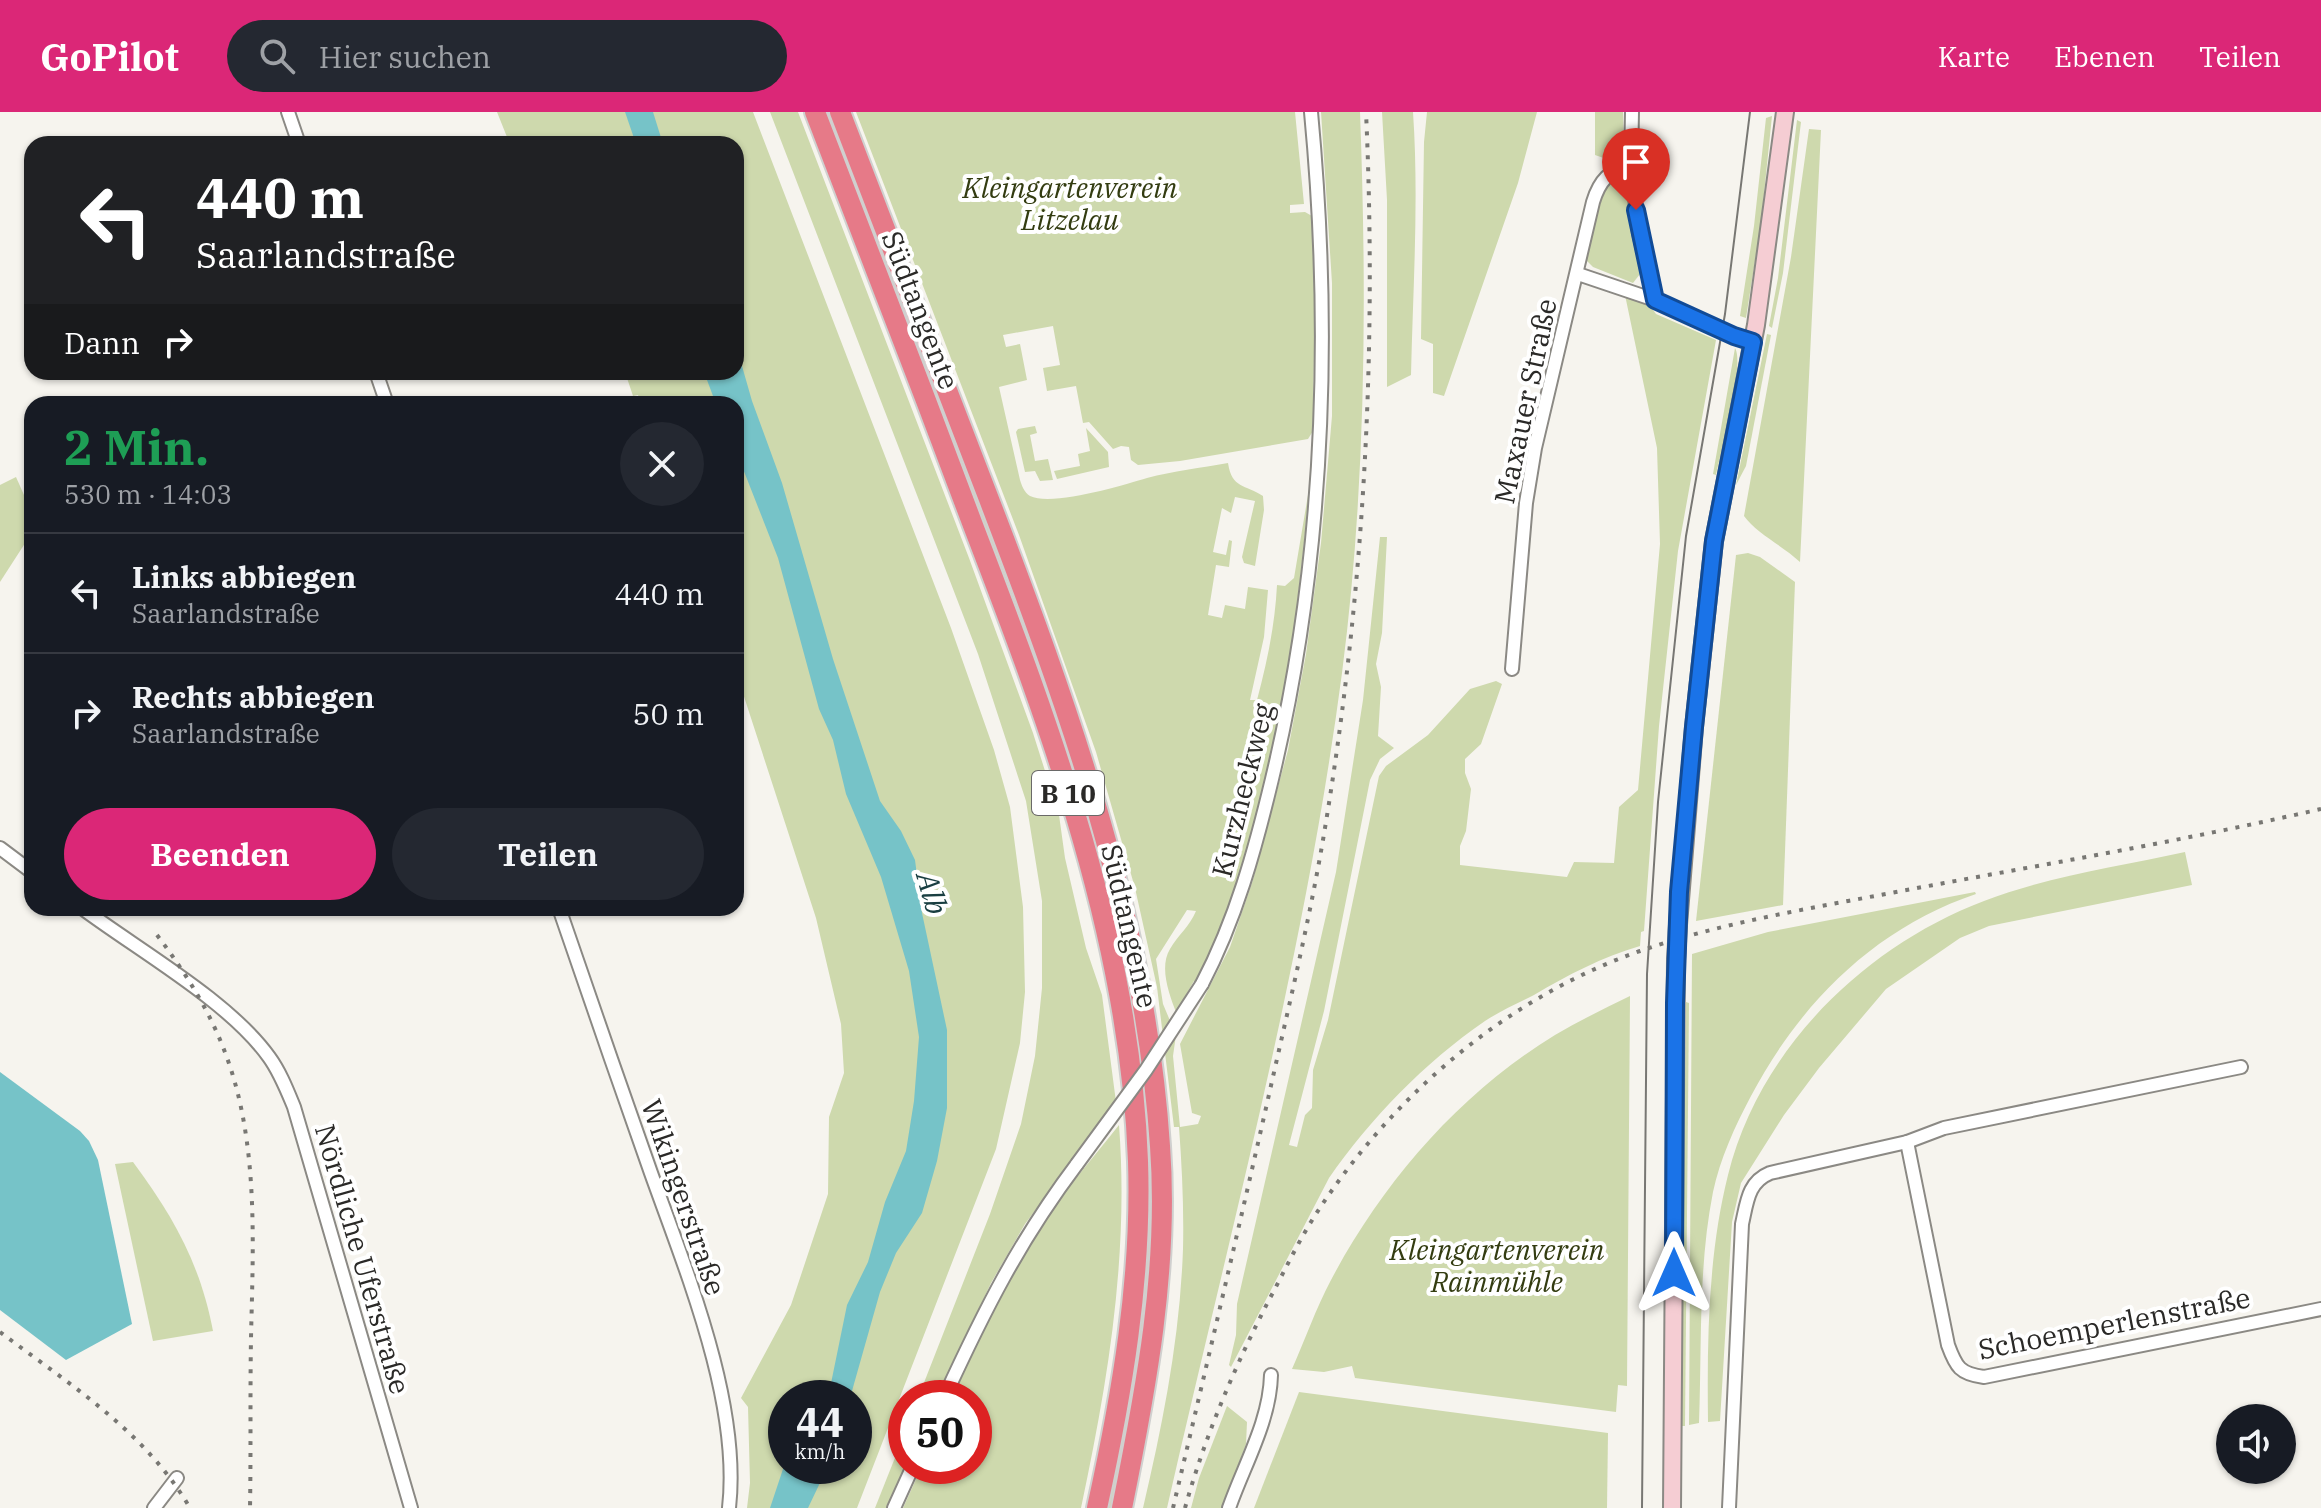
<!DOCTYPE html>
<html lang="de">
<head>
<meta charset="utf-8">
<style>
  body { margin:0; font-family:"IBM Plex Serif",serif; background:#242831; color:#f1f3f6; height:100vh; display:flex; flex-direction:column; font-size:30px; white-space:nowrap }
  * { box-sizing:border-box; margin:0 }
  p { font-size:26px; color:#9ea1a6 }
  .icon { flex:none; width:44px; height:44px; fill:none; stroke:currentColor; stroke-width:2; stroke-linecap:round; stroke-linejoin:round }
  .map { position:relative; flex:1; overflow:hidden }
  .sheet { position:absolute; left:24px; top:284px; width:720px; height:520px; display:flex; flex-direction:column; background:#171b24; border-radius:24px; box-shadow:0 2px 6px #0004 }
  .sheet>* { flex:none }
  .top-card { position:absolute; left:24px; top:24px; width:720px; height:244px; border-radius:24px; box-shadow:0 2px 6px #0004; background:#202124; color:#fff; overflow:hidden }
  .controls { position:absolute; left:2216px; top:1292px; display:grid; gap:16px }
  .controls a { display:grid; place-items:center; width:80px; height:80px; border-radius:50%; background:#171b24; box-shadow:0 2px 6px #0004; font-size:40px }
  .speed { position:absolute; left:768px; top:1268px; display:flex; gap:16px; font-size:40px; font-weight:700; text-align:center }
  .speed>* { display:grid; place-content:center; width:104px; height:104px; border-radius:50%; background:#171b24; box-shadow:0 2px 6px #0004; line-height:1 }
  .speed small { font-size:20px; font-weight:400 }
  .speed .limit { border:12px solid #d22; background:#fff; color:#111 }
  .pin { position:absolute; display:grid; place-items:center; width:68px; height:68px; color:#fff; margin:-82px -34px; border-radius:50% 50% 50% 0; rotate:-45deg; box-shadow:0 0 8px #0007 }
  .pin .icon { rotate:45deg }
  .me { position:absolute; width:88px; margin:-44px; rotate:0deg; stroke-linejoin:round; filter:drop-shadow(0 0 6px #0008) }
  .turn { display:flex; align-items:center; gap:28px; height:168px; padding:0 40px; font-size:36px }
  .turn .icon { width:104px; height:104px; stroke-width:2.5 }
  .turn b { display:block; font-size:56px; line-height:68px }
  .then { display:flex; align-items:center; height:76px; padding:0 40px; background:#0003; gap:16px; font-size:30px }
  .round { display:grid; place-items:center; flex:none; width:84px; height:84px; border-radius:42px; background:#242831 }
  .head { display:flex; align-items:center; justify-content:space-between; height:136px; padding:0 40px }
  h1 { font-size:48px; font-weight:700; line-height:60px; color:#1e9e55 }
  .action { display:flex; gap:16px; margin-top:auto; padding:16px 40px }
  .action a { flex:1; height:92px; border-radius:48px; background:#db2777; color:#fff; font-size:32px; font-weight:700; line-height:92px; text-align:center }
  .action a+a { background:#242831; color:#f1f3f6 }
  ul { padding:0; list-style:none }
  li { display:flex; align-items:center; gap:24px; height:120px; padding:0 40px; border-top:2px solid #363941 }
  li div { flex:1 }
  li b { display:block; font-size:30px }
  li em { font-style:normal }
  header { display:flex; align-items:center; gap:48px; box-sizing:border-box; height:112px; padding:0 40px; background:#db2777; color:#fff }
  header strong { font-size:38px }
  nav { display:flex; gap:44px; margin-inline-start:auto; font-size:28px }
  .search { width:560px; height:72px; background:#242831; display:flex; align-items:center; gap:20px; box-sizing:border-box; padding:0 28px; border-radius:44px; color:#9ea1a6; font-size:30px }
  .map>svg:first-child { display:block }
</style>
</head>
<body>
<header>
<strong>GoPilot</strong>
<div class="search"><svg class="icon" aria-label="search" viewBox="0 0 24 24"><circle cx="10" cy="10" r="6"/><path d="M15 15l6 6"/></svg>Hier suchen</div>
<nav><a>Karte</a><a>Ebenen</a><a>Teilen</a></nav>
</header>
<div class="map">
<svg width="2321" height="1396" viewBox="0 0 2321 1396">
  <rect width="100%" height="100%" fill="#f6f4ee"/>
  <g fill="#ced9ad" fill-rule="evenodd">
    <path d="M497,0H753L951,516L994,638L1010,695L1023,795L1025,880L1020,931L996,1037L857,1396H747L750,1371L748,1295L741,1286L791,1193L828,1082L829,1005L844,961L841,912L816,806L736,560V292H641L638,283L633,284L625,260H736V32H506L509,30ZM786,1286H854V1354H786Z"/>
    <polygon points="770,0 798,0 969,446 1033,621 1059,703 1065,746 1086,836 1102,883 1116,990 1025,1112 991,1171 938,1286 918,1286 990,1102 1021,1012 1035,944 1042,876 1042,789 1026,689 978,542"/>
    <path d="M824,0H830C889,152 949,304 1003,457C1026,521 1053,584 1073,649C1110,766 1140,890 1149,1013C1159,1142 1139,1270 1112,1396H1106L1135,1247L1125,870Z"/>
    <path d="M856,0H1295L1304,92L1290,93V101L1305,100L1312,104L1315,161L1313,319L1308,327L1180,349L1138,353L1131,348L1129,335L1121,334L1113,337L1089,310L1083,311L1076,274L1047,279L1043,256L1060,253L1053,214L1003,223L1006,235L1020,232L1027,268L999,275L1020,368C1022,374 1024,380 1030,384C1052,395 1123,373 1147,366C1173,359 1201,356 1228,351C1232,377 1245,372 1263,384L1264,398L1255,454L1244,451L1242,445L1255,389L1235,385L1231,401L1222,396L1213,440L1226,443L1229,428L1232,429L1229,455L1216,453L1208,503L1222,506L1225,493L1245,497L1248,475L1268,478L1264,525L1250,588H1257C1267,550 1275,513 1277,473L1285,474L1294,466L1309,377C1295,539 1270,722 1197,869H1194L1176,900C1169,882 1159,855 1170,837C1178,823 1190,814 1196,799L1187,798L1156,847L1163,892L1176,923L1173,944L1180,1015L1198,1012L1201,1004L1192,1001L1180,932L1230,835L1252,771L1288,638L1306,542L1321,431L1332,304V171L1321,0H1360C1367,186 1366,376 1342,561C1305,843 1230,1119 1167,1396H1143C1163,1311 1180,1225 1183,1137C1184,1097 1182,1056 1179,1015H1174L1157,875L1135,776L1096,640L1019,423Z"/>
    <path d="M1382,0H1413C1419,87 1413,175 1411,263L1387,275V88Z"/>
    <polygon points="1427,0 1537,0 1518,71 1444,284 1433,281 1433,232 1421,227 1424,30"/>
    <polygon points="1595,0 1623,0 1624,35 1612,49 1595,43"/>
    <polygon points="1772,4 1761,111 1746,206 1740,204 1754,114 1766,6"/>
    <polygon points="1797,8 1801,10 1783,161 1772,216 1769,214 1778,166"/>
    <path d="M1809,17L1821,18L1800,450C1783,434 1756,421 1744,404L1791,145Z"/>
    <polygon points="1610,68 1621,70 1626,77 1640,162 1633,171 1593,155 1585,147 1602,78"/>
    <path d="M1625,183L1651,195L1656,202L1716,228L1678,439L1659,614L1644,819L1641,820L1640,834C1602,845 1568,863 1534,883C1518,891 1500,899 1485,909C1424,951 1371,1006 1329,1066L1231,1255L1229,1253L1236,1223L1237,1192L1336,760L1363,588L1380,425H1387L1382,521L1376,552L1381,575L1378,624L1394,636L1380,647L1370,668L1324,899L1289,1033L1297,1035L1305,1003L1312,996L1313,958L1328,908L1379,664L1386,654L1428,623L1470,577L1496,569L1502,572L1481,632L1465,647V661L1471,677L1466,719L1460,734V753L1567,765L1574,750L1614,751L1619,695L1638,678L1660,432L1657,336Z"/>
    <polygon points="1767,222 1771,223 1746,354 1736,373"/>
    <path d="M1735,236C1745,252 1721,340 1716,363L1713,362Z"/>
    <polygon points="1035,314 1037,321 1030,323 1035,349 1048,347 1053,368 1040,369 1035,359 1025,360 1016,320 1018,317"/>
    <polygon points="1086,316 1108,340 1109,355 1057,367 1054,359 1080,354 1078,342 1090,339"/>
    <polygon points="16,365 32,401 31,422 0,470 0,373"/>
    <polygon points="1748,441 1760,445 1795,470 1783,793 1696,809 1736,443"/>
    <path d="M2185,740L2192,773L1989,814L1960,826L1886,877L1819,956L1784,1003L1741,1071L1732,1110L1720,1309L1708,1310C1707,1228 1708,1143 1728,1063C1759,937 1865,834 1984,789C2048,764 2118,755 2185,740Z"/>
    <path d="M1975,780L1976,782C1875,816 1800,891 1751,984C1735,1014 1720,1047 1713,1080C1698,1156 1702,1234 1699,1311L1689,1313L1692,842L1768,820Z"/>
    <path d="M1630,884L1627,1274L1618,1273L1616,1300L1355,1266L1352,1254L1324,1260L1292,1257C1305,1228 1316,1196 1331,1168C1383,1070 1459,982 1555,923C1579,909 1605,896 1630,884Z"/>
    <polygon points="1686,890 1689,891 1685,1314 1681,1314"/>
    <path d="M1119,1013C1129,1143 1108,1269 1081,1396H903L922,1354H974V1286H952C974,1236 995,1187 1023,1140C1051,1093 1087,1054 1119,1013Z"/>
    <path d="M133,1050C173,1104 200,1151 213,1219L153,1229L115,1052Z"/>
    <polygon points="1299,1280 1608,1321 1607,1396 1254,1396"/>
    <polygon points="1227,1294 1247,1310 1246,1332 1222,1396 1191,1396 1199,1366"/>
    <polygon points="906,1318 907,1354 888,1396 875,1396"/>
  </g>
  <g fill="#76c3c8">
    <polygon points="625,0 653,0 663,32 636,32"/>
    <polygon points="736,233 752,289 782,371 833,547 880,689 901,719 915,748 922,801 947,918 947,996 937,1049 922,1101 896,1141 880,1180 850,1286 828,1286 847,1193 868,1150 885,1090 906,1039 914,989 919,925 909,859 881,765 846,682 833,628 819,597 778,446 736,339 736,292 716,292 704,260 736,260"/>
    <polygon points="0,960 80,1019 89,1029 98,1048 132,1212 66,1248 0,1198"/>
    <polygon points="786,1348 786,1354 828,1354 808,1396 770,1396"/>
  </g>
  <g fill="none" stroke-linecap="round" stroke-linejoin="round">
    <g stroke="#8b8984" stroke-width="16">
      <g id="minor">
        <polyline points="288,0 299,32"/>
        <polyline points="1632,0 1631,51 1639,121 1655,188"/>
        <polyline points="1578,162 1655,188 1734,224 1753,230"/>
        <polyline points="376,260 387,292"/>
        <path d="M1512,557L1526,391L1535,336L1593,90C1600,67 1609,60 1631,51"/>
        <polyline points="0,736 32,760"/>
        <path d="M82,796C138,838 229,889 269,945C280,960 287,978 294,995L411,1396"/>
        <path d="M559,796C589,884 620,973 651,1061C686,1159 741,1291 729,1396"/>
        <path d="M1202,872C1236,807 1255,738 1272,667C1324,450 1332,222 1311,0"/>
        <path d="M1907,1030L1948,1233C1956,1255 1960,1262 1984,1265L2321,1197"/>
        <path d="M944,1286C984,1199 1019,1129 1077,1052"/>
        <polyline points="154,1396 177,1366"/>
        <polyline points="894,1396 913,1354"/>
        <path d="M1229,1396C1244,1353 1270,1309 1271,1263"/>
        <path d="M1729,1396L1742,1112C1747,1090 1748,1070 1770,1061L1907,1030L1944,1016L2241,955"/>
      </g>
    </g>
    <g stroke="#8b8984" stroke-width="20">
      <g id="secondary">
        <polyline points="1678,813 1694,615 1714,429 1756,213 1785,0"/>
        <polyline points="1672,1396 1676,848"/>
      </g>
    </g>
    <g stroke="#d0d0cf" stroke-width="24">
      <g id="trunk">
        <path d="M815,0C869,139 922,277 974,416C1052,619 1130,829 1138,1049C1142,1166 1122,1282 1097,1396"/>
        <path d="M840,0C889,127 938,254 987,382C1068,593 1145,806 1160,1034C1169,1156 1146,1277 1122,1396"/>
      </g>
    </g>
    <use href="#minor" stroke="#fff" stroke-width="12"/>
    <use href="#secondary" stroke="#f5cdd3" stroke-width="16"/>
    <use href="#trunk" stroke="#e67a88" stroke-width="20"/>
    <polyline stroke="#787773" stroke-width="2" points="1642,1396 1647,862 1658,690 1686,424 1725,202 1750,0"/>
    <g stroke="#787773" stroke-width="4" stroke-dasharray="4 8" stroke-linecap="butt">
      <path d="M157,823C185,860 210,899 226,943C259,1032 253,1133 251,1226C250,1283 251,1339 250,1396"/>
      <path d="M0,1220C69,1272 146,1320 190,1396"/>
      <path d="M1173,1396C1205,1260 1237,1124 1268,987C1288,897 1310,807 1325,716C1364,479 1377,240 1366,0"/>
      <path d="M1185,1396C1205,1324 1235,1254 1269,1188C1284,1160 1297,1132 1314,1105C1390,986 1505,886 1640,839C1724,810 1813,796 1901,779C2041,753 2182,729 2321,697"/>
    </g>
    <g stroke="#8b8984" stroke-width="16" stroke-linecap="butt">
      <polyline id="minor-bridge" points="1077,1052 1146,958 1202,872"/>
    </g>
    <g stroke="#8b8984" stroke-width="20" stroke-linecap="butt">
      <polyline id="secondary-bridge" points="1676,848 1678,813"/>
    </g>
    <use href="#minor-bridge" stroke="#fff" stroke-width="12"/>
    <use href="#secondary-bridge" stroke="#f5cdd3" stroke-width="16"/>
  </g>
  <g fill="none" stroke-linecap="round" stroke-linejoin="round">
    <g stroke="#114b97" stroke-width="20">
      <polyline id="route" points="1636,98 1655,188 1734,224 1753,230 1714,429 1694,615 1679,780 1675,891 1674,1161"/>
    </g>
    <use href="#route" stroke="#1a73e8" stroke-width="14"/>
  </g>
  <g text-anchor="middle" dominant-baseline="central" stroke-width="8" stroke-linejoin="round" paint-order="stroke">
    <rect fill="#fff" stroke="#6a6968" stroke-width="2" x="1032" y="659" width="72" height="44" rx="6"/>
    <g font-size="26" font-weight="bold" fill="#2a2927">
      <text x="1068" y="681">B 10</text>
    </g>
    <g font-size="28" font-style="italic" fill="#333c11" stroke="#fff">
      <text x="1070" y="75">Kleingartenverein<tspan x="1070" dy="32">Litzelau</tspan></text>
      <text x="1497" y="1137">Kleingartenverein<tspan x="1497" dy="32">Rainmühle</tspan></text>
    </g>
    <g font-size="28" fill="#2a2927" stroke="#fff">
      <text transform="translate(921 198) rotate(69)">Südtangente</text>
      <text transform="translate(1525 289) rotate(-78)">Maxauer Straße</text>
      <text transform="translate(1242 678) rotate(-76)">Kurzheckweg</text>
      <text transform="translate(1130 814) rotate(77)">Südtangente</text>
      <text transform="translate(684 1085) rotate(71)">Wikingerstraße</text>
      <text transform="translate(363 1147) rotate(74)">Nördliche Uferstraße</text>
      <text transform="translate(2114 1211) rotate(-11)">Schoemperlenstraße</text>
    </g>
    <g font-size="30" font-style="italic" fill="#193e41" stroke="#fff">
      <text transform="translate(933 781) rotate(74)">Alb</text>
    </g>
  </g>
</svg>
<div class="controls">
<a><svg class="icon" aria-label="sound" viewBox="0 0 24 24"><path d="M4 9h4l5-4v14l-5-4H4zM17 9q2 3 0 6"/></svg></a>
</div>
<div class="speed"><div>44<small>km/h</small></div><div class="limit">50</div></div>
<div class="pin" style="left:1636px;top:98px;background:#d93025"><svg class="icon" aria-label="arrive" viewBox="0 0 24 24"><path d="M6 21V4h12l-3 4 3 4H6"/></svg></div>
<svg class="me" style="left:1674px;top:1161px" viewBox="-20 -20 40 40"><path d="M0-17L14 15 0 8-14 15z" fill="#1a73e8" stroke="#fff" stroke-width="4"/></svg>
<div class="top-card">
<div class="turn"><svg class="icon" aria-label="left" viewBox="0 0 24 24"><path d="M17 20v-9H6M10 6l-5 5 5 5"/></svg><div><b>440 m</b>Saarlandstraße</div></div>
<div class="then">Dann<svg class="icon" aria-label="right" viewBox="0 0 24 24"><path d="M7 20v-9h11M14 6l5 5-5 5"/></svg></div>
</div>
<section class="sheet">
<div class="head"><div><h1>2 Min.</h1><p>530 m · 14:03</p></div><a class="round"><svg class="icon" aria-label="close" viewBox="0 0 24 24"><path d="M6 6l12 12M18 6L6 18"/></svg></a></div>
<ul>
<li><svg class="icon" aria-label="left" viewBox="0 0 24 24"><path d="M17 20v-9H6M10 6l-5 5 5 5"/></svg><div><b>Links abbiegen</b><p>Saarlandstraße</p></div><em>440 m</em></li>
<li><svg class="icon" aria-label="right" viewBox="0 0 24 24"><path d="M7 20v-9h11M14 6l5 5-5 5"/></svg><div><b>Rechts abbiegen</b><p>Saarlandstraße</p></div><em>50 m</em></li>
</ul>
<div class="action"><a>Beenden</a><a>Teilen</a></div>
</section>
</div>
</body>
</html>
